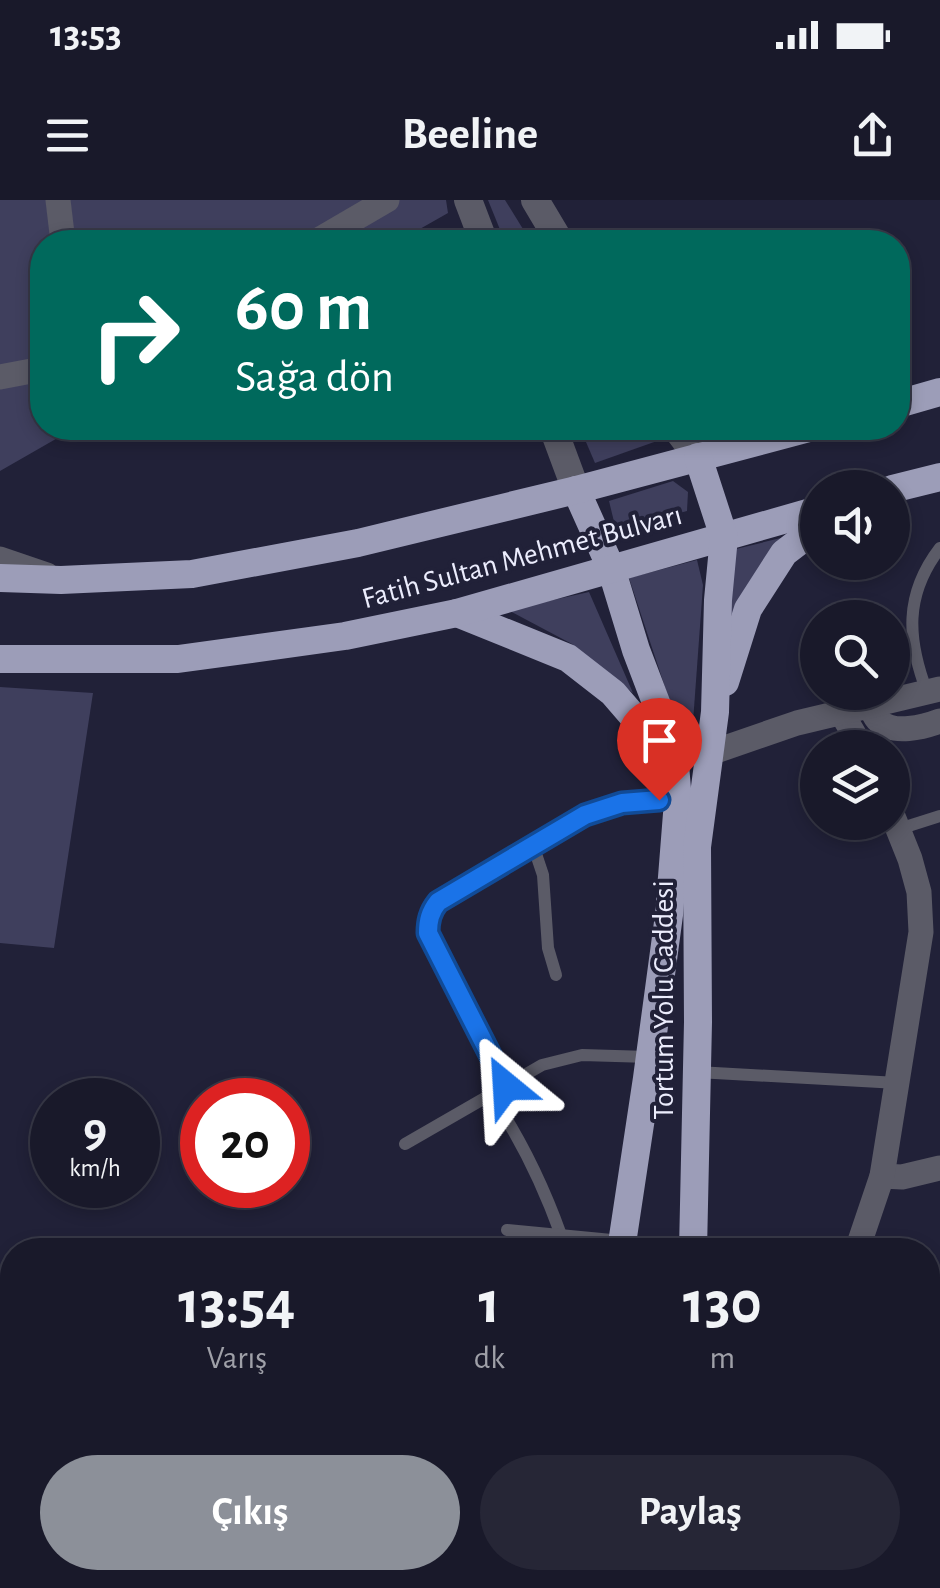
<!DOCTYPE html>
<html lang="tr">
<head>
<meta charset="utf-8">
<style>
  body { margin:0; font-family:"Alegreya Sans",sans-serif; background:#262636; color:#f1f3f6; height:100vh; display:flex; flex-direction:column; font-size:38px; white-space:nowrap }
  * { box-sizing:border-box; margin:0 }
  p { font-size:32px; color:#9fa0a8 }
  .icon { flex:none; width:55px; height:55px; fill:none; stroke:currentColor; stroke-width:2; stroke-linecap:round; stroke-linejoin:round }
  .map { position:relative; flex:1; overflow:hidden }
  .panel { position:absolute; left:0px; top:1038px; width:940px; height:352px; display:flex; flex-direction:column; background:#19192a; border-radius:40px 40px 0 0; box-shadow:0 5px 15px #0003,0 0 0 2px #373847 }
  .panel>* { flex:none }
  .hud { position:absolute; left:30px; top:30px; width:880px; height:210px; border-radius:40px; box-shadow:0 5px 15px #0003,0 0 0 2px #373847; background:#00695c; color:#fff; overflow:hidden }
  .tools { position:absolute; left:800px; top:270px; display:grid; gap:20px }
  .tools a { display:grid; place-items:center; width:110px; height:110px; border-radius:50%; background:#19192a; box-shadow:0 5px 15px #0003,0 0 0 2px #373847; font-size:50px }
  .speed { position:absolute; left:30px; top:878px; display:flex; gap:20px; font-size:50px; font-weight:700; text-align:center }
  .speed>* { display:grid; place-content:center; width:130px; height:130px; border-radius:50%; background:#19192a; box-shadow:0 5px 15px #0003,0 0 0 2px #373847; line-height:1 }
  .speed small { font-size:25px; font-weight:400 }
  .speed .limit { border:15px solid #d22; background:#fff; color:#111 }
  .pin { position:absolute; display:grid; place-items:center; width:85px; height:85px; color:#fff; margin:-102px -42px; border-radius:50% 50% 50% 0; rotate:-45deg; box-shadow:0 0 10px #0007 }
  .pin .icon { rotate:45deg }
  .me { position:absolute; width:110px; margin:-55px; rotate:333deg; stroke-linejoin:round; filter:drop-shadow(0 0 8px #0008) }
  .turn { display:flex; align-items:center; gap:35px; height:210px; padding:0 40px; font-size:45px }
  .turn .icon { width:130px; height:130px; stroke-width:2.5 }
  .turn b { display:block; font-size:70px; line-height:85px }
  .eta { display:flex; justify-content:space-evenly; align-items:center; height:170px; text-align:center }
  .eta b { font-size:60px; font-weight:700; line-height:70px }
  .cta { display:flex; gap:20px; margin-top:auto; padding:20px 40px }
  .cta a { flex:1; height:115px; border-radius:60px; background:#8c9099; color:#fff; font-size:40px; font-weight:700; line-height:115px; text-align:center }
  .cta a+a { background:#262636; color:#f1f3f6 }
  .status { display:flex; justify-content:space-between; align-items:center; height:70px; padding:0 50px; background:#19192a; direction:ltr }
  .status svg { height:28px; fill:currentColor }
  header { display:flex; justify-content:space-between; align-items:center; height:130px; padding:0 40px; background:#19192a; font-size:45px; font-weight:700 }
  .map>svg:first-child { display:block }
</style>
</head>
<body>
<div class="status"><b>13:53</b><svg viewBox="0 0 49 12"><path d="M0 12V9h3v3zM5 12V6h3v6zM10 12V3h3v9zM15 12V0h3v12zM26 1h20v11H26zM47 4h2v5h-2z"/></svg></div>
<header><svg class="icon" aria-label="menu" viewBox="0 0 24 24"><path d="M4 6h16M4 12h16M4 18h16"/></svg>Beeline<svg class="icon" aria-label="share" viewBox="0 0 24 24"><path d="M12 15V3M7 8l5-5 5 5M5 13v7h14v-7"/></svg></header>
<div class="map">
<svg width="940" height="1388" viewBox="0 0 940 1388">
  <rect width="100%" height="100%" fill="#212138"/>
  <g fill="#3f3f5d">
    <polygon points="0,0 446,0 448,13 397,42 42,42 42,228 75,228 0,271"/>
    <polygon points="488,0 505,0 531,42 505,42"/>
    <polygon points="580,228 649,228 657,241 595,263"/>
    <polygon points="673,281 688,292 687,311 616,330 609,301"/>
    <polygon points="789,336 726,447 736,349"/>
    <polygon points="697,360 703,385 690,563 629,378"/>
    <polygon points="589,392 633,493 572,444 508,410"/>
    <polygon points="0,487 93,493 54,748 0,743"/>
  </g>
  <g fill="#414126" stroke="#57563b" stroke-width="2.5">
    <polygon points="928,1330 936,1332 940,1338 940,1356 928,1366"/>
    <polygon points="857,1378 888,1378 896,1388 844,1388"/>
  </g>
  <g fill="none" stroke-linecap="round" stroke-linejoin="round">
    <g stroke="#5b5b67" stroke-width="12">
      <path d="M927,492C907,439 904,395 940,348"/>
      <polyline points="899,629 940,616"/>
      <polyline points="533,645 543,675 548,748 556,775"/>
      <polyline points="697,872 898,883"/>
      <path d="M506,886L428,733C428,721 430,712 438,701L585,615L622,603L659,600L678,601"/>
      <path d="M491,895C521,939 543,985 561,1035"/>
      <polyline points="405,944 542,865 582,855 649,857"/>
      <polyline points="507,1030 622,1041"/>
      <polyline points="928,1213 940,1201"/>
    </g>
    <g stroke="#5b5b67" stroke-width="25">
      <polyline points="58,0 63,42"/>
      <polyline points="315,42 387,0"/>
      <polyline points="0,177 42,169"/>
      <polyline points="0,359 47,375"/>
      <path d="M870,505C873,511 874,517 879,521C893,535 924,527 940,521"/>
      <polyline points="841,512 862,548"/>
      <polyline points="710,553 797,523 940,489"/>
      <polyline points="882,976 902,977 940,968"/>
      <polyline points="857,1050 882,976 921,732 919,692 910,659 892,614"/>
      <polyline points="814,1388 828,1378"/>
    </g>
    <g stroke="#5b5b67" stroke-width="28">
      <polyline points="468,0 484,42"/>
      <polyline points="535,0 560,42"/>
      <polyline points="553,228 576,290"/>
      <polyline points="676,228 698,257"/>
    </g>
    <g stroke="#7a7a8d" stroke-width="28">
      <polyline points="928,1260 940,1265"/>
      <polyline points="928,1298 940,1302"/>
    </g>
    <g stroke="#9c9db8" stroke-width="28">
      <polyline points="898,204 940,192"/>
      <polyline points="892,289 940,277"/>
      <polyline points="576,290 611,368 636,450 668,534 675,565 678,601 669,715 647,878 621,1050"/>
      <polyline points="0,378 61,380 192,374 358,343 576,290 809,228"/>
      <polyline points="457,413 568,458 613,493 669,558"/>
      <polyline points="0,459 178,459 345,436 457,413 818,310"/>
      <polyline points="725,482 748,409 784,353 818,327"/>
      <polyline points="693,1050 698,822 697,647 715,512 718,400 724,337 698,257"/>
      <polyline points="565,1388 566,1378"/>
      <polyline points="652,1388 655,1378"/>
    </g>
  </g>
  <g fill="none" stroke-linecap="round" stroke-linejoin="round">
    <g stroke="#114b97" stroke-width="25">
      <path id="route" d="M506,886L428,733C428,721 430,712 438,702L585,615L622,603L659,600"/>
    </g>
    <use href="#route" stroke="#1a73e8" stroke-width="18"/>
  </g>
  <g text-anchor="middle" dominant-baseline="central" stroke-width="8" stroke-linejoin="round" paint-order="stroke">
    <g font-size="30" fill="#ebecfc" stroke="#212138">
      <text transform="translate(522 357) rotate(-15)">Fatih Sultan Mehmet Bulvarı</text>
      <text transform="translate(664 800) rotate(-90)">Tortum Yolu Caddesi</text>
    </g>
  </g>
</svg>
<div class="tools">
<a><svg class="icon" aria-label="sound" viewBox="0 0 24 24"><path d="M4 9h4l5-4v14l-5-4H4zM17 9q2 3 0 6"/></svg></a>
<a><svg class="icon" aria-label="search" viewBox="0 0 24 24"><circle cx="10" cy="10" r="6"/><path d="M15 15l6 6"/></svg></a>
<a><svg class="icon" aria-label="layers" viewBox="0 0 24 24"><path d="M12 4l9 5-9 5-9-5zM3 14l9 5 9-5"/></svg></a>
</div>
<div class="speed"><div>9<small>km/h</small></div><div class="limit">20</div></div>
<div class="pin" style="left:659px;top:600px;background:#d93025"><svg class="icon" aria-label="arrive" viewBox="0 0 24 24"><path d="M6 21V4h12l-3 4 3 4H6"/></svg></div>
<svg class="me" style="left:506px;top:886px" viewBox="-20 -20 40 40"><path d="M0-17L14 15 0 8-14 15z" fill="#1a73e8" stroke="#fff" stroke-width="4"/></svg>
<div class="hud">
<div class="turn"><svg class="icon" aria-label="right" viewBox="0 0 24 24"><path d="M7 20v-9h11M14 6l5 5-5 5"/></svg><div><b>60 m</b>Sağa dön</div></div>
</div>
<section class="panel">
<div class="eta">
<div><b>13:54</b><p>Varış</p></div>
<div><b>1</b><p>dk</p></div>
<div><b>130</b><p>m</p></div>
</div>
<div class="cta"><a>Çıkış</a><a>Paylaş</a></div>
</section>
</div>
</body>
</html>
